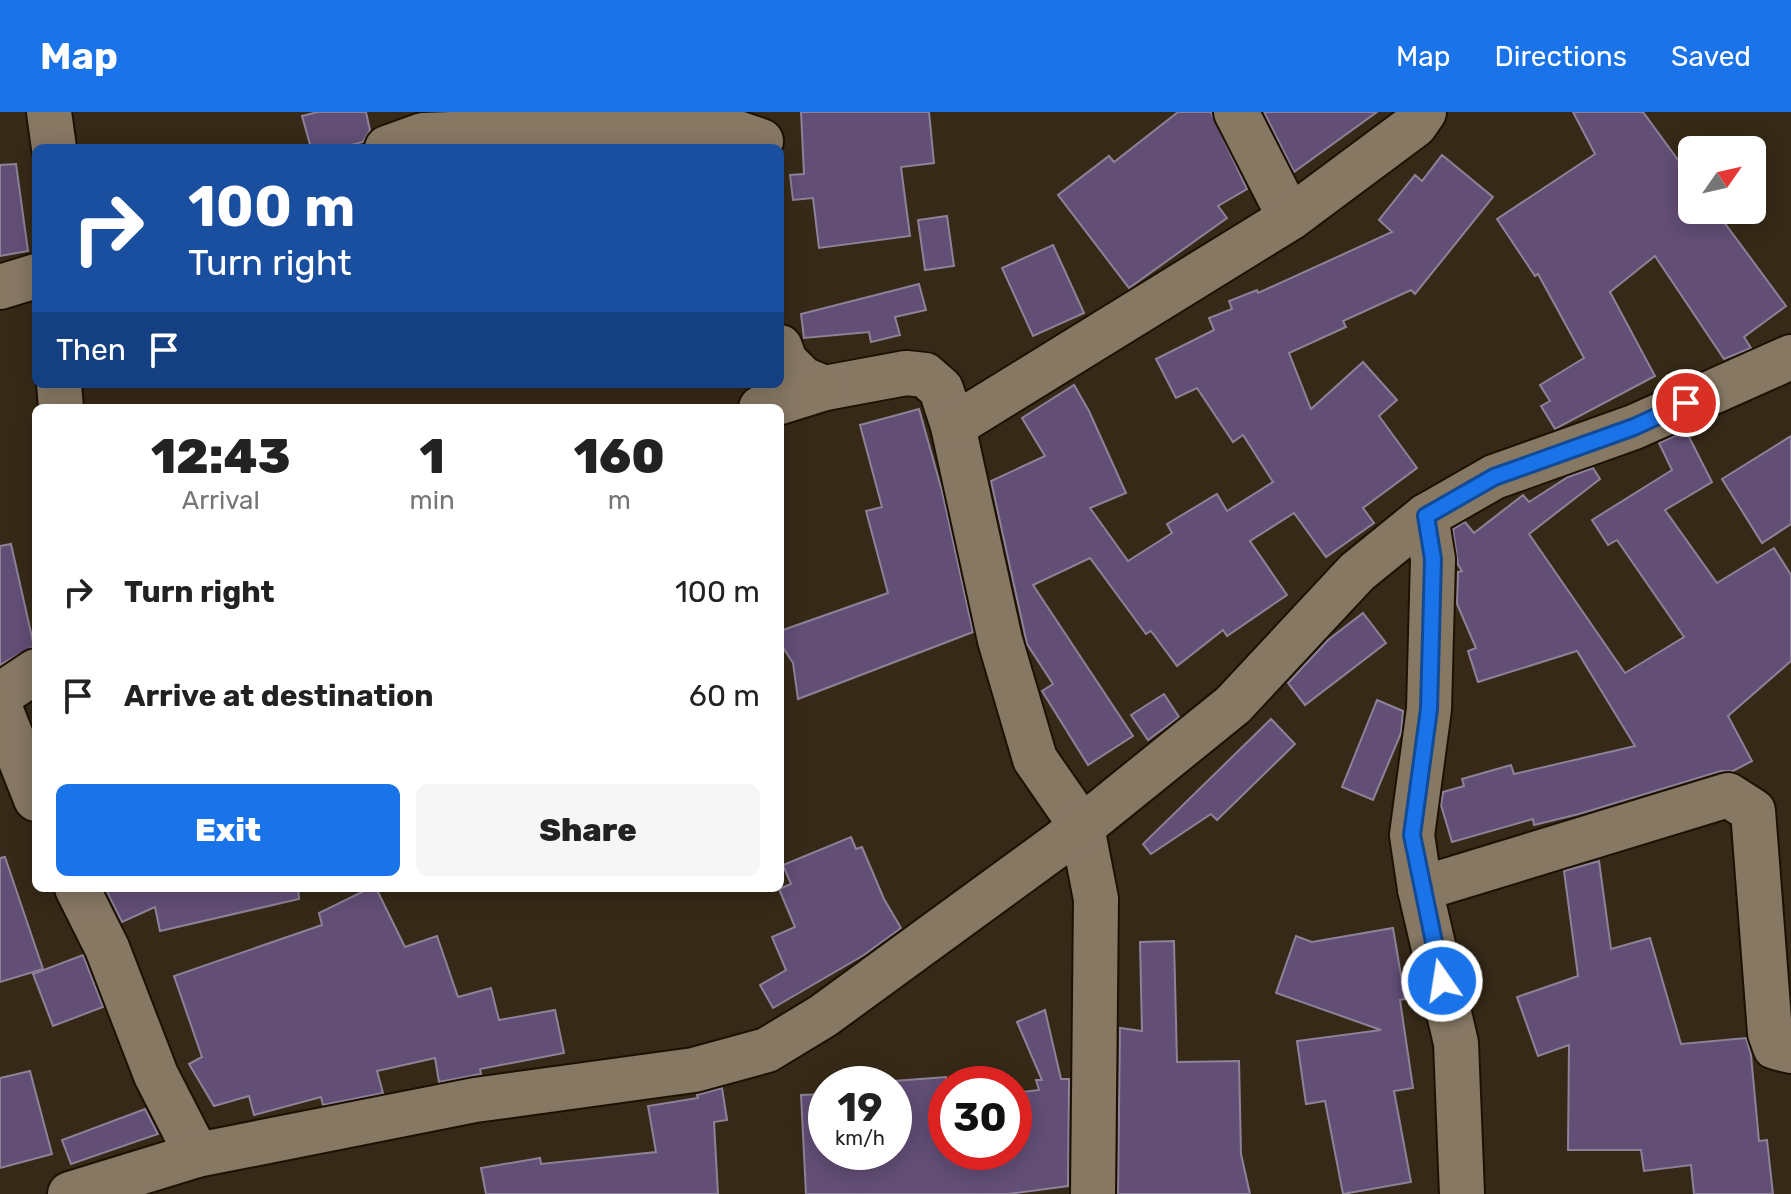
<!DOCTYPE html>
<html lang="en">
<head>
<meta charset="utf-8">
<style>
  body { margin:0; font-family:Rubik,sans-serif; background:#f6f6f6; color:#222; height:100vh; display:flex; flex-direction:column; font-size:30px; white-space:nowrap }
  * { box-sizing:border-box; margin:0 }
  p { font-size:26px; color:#767676 }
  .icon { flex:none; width:44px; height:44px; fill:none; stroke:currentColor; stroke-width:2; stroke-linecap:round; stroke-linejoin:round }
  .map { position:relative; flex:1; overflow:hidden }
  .details { position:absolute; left:32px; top:292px; width:752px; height:488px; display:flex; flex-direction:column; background:#fff; border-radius:12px; box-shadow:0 4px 20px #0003 }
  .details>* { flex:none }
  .guide { position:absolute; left:32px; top:32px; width:752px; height:244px; border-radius:12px; box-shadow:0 4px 20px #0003; background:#1a4fa0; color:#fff; overflow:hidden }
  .needle { width:52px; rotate:56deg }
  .controls { position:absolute; left:1678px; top:24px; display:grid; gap:16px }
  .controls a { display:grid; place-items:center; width:88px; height:88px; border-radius:12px; background:#fff; box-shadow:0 4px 20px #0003; font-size:40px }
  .speed { position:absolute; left:808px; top:954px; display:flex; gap:16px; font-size:40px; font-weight:700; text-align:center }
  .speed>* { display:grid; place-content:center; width:104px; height:104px; border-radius:50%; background:#fff; box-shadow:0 4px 20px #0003; line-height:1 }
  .speed small { font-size:20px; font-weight:400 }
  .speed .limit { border:12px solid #d22; background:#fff; color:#111 }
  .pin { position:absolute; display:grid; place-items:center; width:68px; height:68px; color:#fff; margin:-34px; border:4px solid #fff; border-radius:50%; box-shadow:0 2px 8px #0007 }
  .me { position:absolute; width:88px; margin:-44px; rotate:347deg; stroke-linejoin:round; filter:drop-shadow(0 0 6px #0008) }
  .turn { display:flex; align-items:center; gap:28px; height:168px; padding:0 24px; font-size:36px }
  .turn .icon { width:104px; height:104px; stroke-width:2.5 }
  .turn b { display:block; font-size:56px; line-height:68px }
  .then { display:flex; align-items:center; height:76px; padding:0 24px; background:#0003; gap:16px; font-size:30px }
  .eta { display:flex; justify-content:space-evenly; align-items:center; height:136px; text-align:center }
  .eta b { font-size:48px; font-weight:800; line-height:56px }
  .action { display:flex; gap:16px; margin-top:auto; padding:16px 24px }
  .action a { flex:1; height:92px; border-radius:12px; background:#1a73e8; color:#fff; font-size:32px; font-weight:800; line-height:92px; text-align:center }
  .action a+a { background:#f6f6f6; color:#222 }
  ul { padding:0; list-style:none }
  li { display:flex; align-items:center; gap:24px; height:104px; padding:0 24px }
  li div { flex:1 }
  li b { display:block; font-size:30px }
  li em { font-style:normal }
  header { display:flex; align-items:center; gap:48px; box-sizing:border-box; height:112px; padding:0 40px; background:#1a73e8; color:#fff }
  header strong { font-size:38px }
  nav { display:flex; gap:44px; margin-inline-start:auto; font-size:28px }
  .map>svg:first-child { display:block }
</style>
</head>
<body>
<header>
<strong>Map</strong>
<nav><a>Map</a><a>Directions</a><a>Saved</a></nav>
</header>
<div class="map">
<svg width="1791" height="1082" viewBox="0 0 1791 1082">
  <rect width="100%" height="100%" fill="#362917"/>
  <g fill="#634e76" stroke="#8d8298" stroke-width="2">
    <polygon points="318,0 366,0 370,18 363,30 340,36 311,36 302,4"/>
    <polygon points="801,0 929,0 934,51 901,55 910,124 819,136 813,86 793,88 790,63 804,62"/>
    <polygon points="1178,0 1211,0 1247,77 1218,94 1227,106 1129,176 1058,83 1109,44 1114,50"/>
    <polygon points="1264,0 1377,0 1294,60"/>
    <polygon points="1573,0 1643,0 1692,67 1692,98 1715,98 1786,194 1744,225 1751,236 1724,247 1655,144 1610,180 1655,264 1555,317 1541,294 1550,289 1540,273 1584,246 1538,162 1535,164 1497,107 1595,42"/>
    <polygon points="1442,43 1493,85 1415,182 1411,178 1343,209 1346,215 1289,241 1311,297 1363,250 1397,288 1379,304 1417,356 1363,396 1374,411 1326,445 1294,401 1250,429 1287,483 1227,524 1223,518 1177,554 1151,519 1146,522 1090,446 1033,473 1133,624 1088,653 1042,579 1053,572 1027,532 991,369 1045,344 1022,306 1074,273 1089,299 1126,381 1090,396 1128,449 1172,421 1167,412 1217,382 1227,399 1273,370 1243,323 1233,330 1197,276 1176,286 1156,247 1214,218 1209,206 1232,197 1229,189 1257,178 1258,181 1392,120 1379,108 1415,63 1422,69"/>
    <polygon points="16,52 28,139 0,144 0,53"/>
    <polygon points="947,104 954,154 925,158 918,108"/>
    <polygon points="1053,133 1084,201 1033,224 1002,156"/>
    <polygon points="919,172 926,198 895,205 900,223 871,230 869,220 804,226 801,202"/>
    <polygon points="919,297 942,379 973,520 798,587 793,551 780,531 780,519 888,481 866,399 882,395 860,313"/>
    <polygon points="1686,319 1712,370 1665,398 1717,471 1774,436 1791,463 1791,549 1728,604 1752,649 1733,659 1721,659 1579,702 1534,713 1533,707 1452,730 1441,693 1443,680 1464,674 1462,667 1511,653 1514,662 1635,634 1577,539 1478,570 1468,539 1476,536 1457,492 1458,460 1462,459 1458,453 1453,417 1465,410 1474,421 1523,383 1529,390 1568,365 1593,356 1600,367 1529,422 1625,561 1684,525 1617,428 1608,433 1592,408 1672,358 1659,331"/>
    <polygon points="1791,324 1791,412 1762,431 1722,367"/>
    <polygon points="11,432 34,534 0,553 0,434"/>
    <polygon points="1363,501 1386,531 1305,593 1288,571 1328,528"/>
    <polygon points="1164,582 1179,605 1148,628 1131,603"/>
    <polygon points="1377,588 1403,599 1401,621 1373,688 1342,675"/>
    <polygon points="1271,607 1295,632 1217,708 1211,702 1151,742 1143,732"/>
    <polygon points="851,725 856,737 862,735 884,787 901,816 864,843 773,896 760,873 786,858 772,825 795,815 779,777 791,772 783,753"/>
    <polygon points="5,745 43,857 0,870 0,746"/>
    <polygon points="1599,749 1611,837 1650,826 1681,932 1746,926 1751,943 1759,1029 1767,1028 1773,1082 1694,1082 1691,1053 1644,1059 1641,1038 1568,1038 1569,933 1538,944 1517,885 1578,864 1564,759"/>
    <polygon points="105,776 298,776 299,787 160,819 155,795 122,810"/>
    <polygon points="370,776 376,776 405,835 437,824 458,885 491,876 499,908 555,898 564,941 480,957 481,962 439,970 435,946 377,959 383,981 323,993 321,985 254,1003 249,984 214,994 189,952 202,945 174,864 322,813 319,801"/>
    <polygon points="1393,816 1405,887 1400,888 1413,976 1394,979 1411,1070 1343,1082 1325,989 1306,992 1297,929 1381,918 1276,881 1296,824 1312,830"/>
    <polygon points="1174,829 1177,950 1239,949 1241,1042 1250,1082 1118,1082 1120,916 1142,919 1140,830"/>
    <polygon points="83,843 103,895 53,914 33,862"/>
    <polygon points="1045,898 1061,967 1069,967 1068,1074 1008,1082 806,1082 801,983 826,982 826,1040 894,1040 894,969 946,965 946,1040 1014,1040 1014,981 1039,978 1036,968 1042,968 1017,910"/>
    <polygon points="30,959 52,1042 0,1056 0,966"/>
    <polygon points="722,976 727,1008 714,1010 718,1082 486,1082 481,1056 540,1046 541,1052 656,1040 648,994 698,986 697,983"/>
    <polygon points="145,997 158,1022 71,1052 62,1028"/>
  </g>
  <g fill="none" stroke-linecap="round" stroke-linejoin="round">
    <g stroke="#1d1202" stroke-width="48">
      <g id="minor">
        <polyline points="49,0 54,36"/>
        <polyline points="1236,0 1290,106"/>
        <polyline points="387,36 423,23 714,13 761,29"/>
        <polyline points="0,175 36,164"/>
        <polyline points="780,235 785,249 803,267 825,276 906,261 925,263 941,277 953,314 1000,528 1035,647 1082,715 1096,787 1093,1082"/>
        <polyline points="59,272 61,296"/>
        <polyline points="761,296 825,276"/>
        <polyline points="953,314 1290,106 1415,13 1424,0"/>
        <polyline points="1426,404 1433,447 1429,597 1412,723 1420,777 1456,931 1462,1082"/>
        <polyline points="0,583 36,559"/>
        <polyline points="0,596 36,687"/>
        <polyline points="77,776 107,836 156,963 197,1043"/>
        <polyline points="1420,777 1728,683 1753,699 1770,921 1775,935 1791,939"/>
        <polyline points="70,1082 197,1043 475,988 694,958 767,938 823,904 1082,715 1233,593 1357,460 1426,404 1494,365 1634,315 1791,245"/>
      </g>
    </g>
    <use href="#minor" stroke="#877864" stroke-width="44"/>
  </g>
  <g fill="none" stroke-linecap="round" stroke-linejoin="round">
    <g stroke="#114b97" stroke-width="20">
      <polyline id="route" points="1442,869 1412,723 1429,597 1433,447 1426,404 1494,365 1634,315 1686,291"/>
    </g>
    <use href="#route" stroke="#1a73e8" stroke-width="14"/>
  </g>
</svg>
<div class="controls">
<a><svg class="needle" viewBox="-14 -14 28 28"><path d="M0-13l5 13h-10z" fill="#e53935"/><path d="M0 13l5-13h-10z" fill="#767676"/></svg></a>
</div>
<div class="speed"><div>19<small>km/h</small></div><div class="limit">30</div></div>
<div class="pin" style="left:1686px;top:291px;background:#d93025"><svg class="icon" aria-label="arrive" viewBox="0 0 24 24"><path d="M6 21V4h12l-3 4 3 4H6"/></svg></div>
<svg class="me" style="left:1442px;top:869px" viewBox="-20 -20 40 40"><circle r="17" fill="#1a73e8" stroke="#fff" stroke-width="3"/><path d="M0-11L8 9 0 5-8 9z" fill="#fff"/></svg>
<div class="guide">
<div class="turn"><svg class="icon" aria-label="right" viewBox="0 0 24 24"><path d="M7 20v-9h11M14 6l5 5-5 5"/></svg><div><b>100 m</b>Turn right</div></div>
<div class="then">Then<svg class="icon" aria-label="arrive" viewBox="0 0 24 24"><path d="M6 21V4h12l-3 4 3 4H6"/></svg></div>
</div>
<section class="details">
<div class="eta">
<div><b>12:43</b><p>Arrival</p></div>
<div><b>1</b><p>min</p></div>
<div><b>160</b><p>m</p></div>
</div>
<ul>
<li><svg class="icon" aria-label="right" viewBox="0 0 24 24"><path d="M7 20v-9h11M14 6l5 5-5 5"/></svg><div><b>Turn right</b></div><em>100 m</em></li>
<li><svg class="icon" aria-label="arrive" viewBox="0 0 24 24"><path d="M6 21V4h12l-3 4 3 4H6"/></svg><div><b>Arrive at destination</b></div><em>60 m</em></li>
</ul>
<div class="action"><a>Exit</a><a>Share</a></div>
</section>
</div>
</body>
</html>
